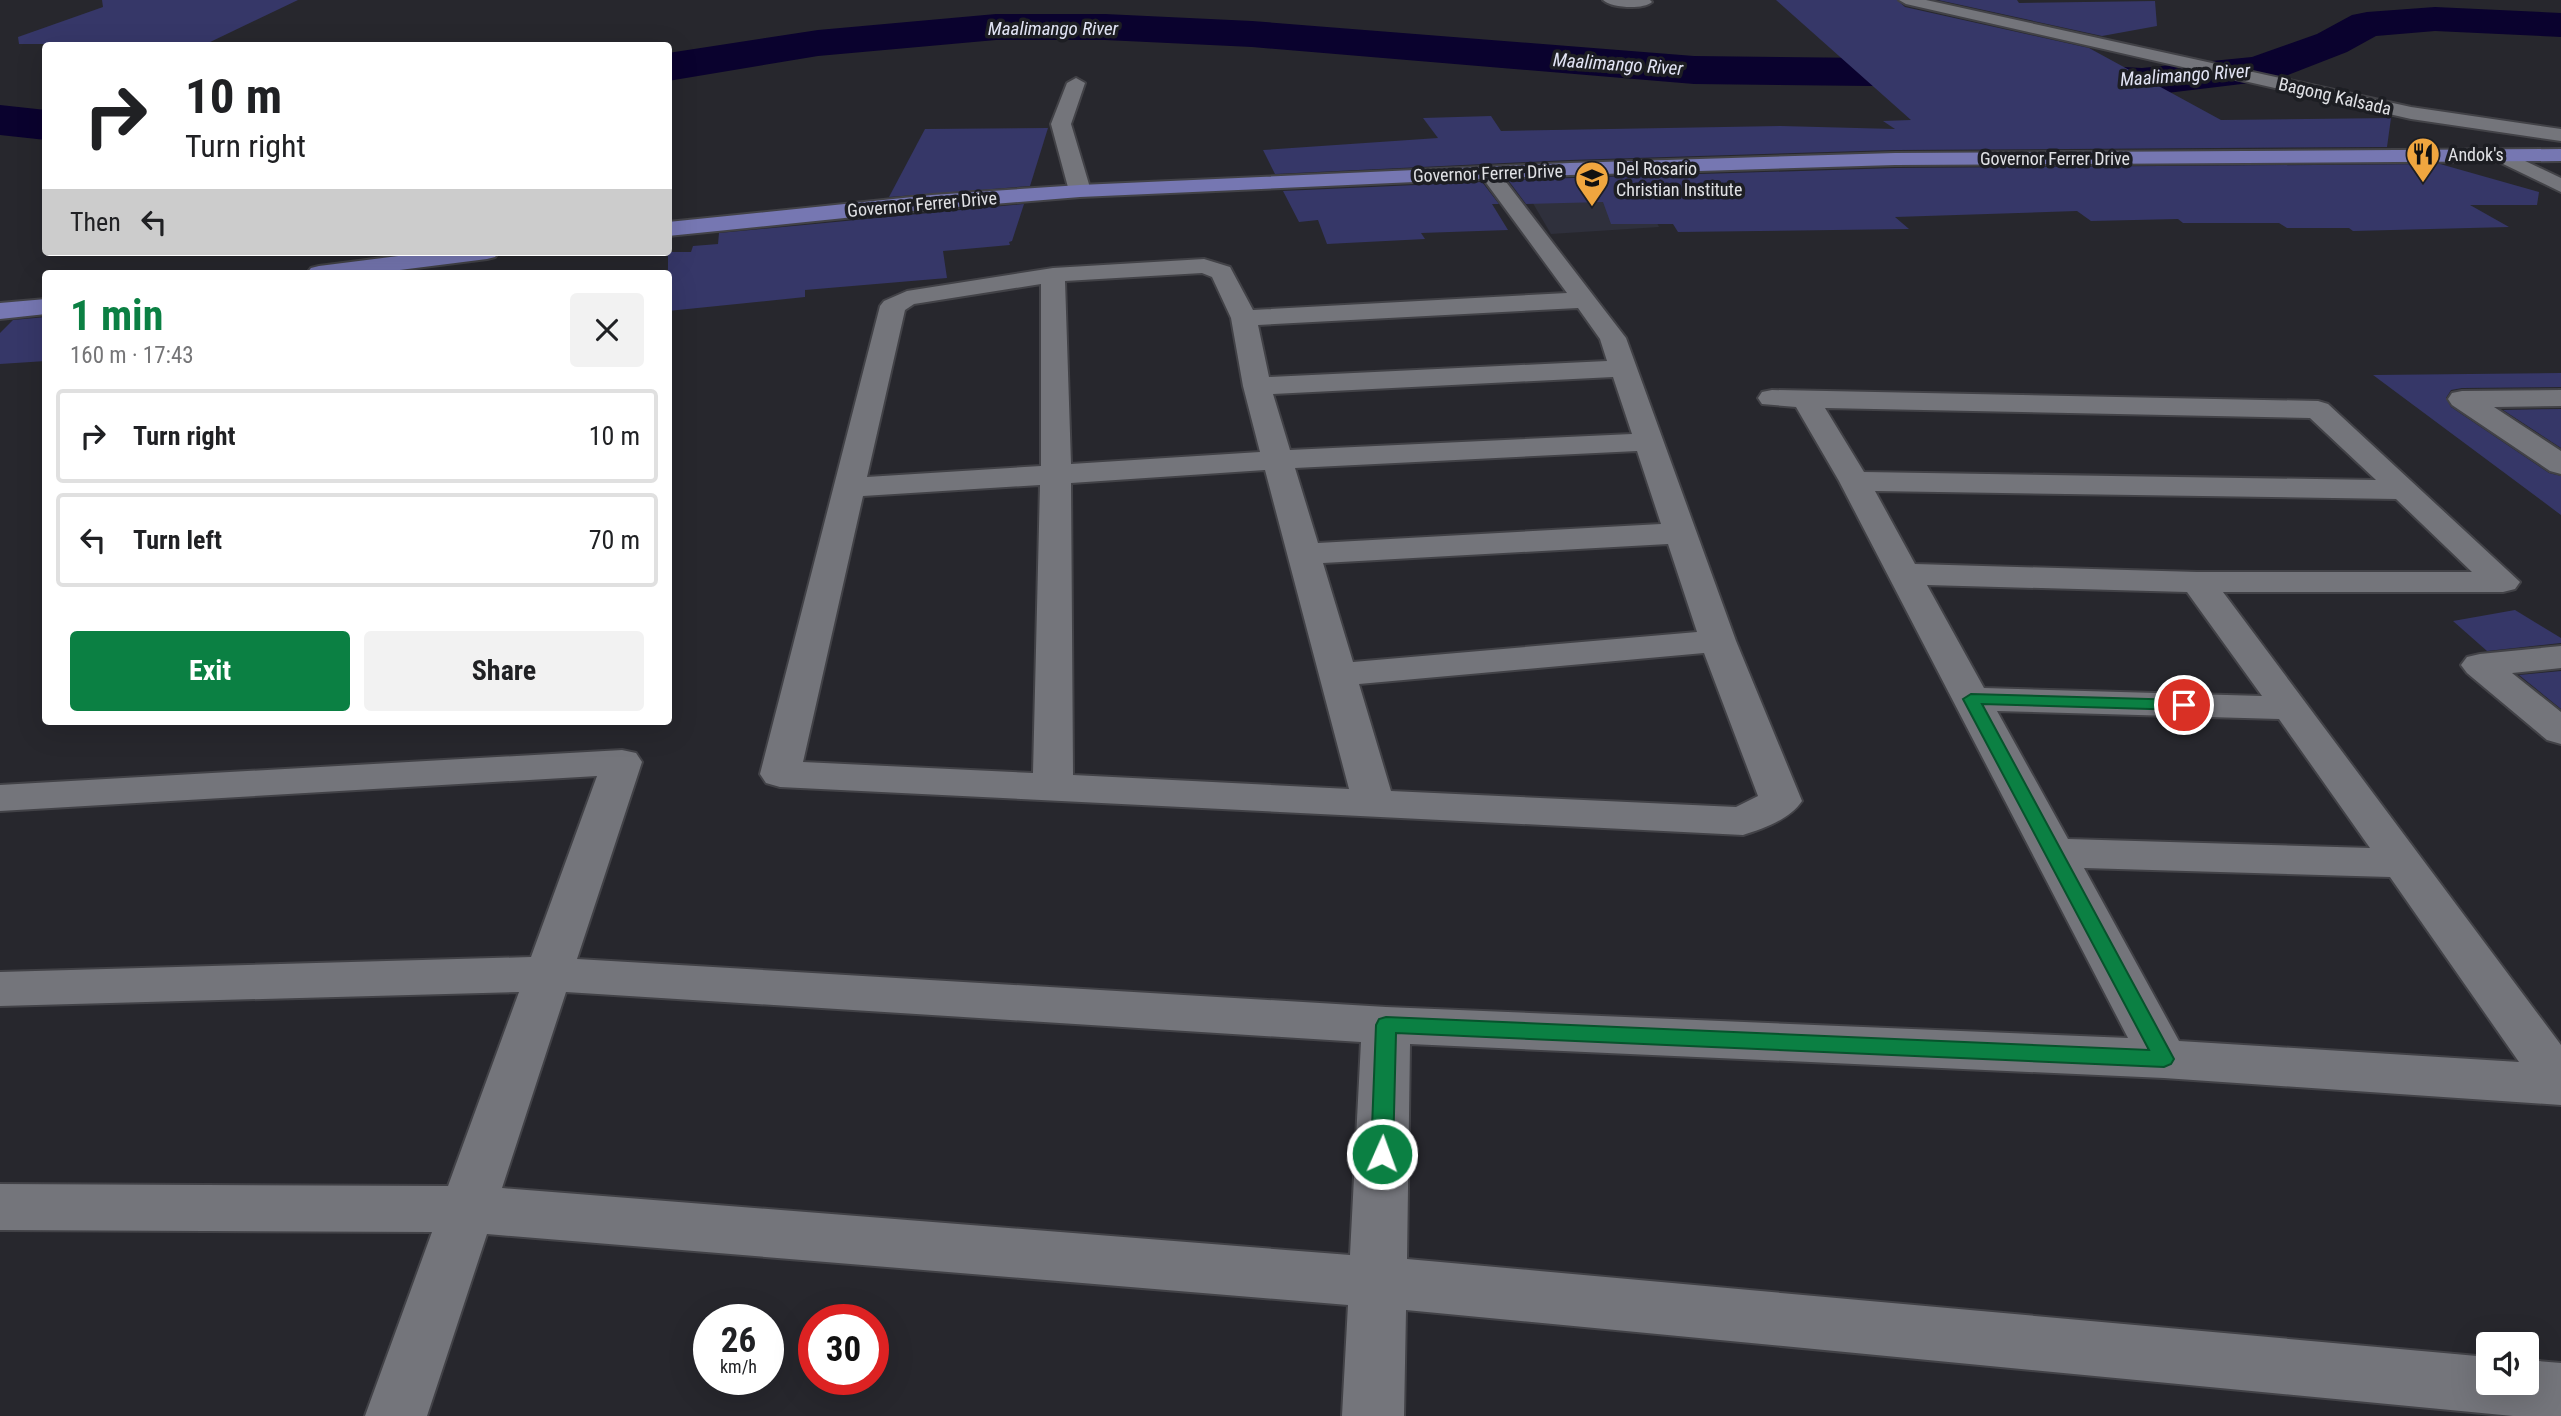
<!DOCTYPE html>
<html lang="en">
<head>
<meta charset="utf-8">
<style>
  body { margin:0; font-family:"Roboto Condensed",sans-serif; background:#f2f2f2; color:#202124; height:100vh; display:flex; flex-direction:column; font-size:26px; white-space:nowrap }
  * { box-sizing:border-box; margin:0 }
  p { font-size:23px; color:#757577 }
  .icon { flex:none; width:38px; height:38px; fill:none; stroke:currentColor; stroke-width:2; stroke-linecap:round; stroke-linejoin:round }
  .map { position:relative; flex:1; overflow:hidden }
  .side { position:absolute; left:42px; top:270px; width:630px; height:455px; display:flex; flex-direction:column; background:#fff; border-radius:7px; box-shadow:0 7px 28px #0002 }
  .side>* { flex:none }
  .top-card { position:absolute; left:42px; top:42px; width:630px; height:214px; border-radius:7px; box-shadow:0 7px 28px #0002; background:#fff; color:#202124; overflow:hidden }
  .buttons { position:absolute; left:2476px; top:1332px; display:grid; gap:14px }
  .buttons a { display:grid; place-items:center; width:63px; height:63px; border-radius:7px; background:#fff; box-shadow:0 7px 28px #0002; font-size:35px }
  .speed { position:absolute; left:693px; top:1304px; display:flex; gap:14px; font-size:35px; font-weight:700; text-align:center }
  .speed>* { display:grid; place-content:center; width:91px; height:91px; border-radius:50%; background:#fff; box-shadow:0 7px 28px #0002; line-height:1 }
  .speed small { font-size:18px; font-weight:400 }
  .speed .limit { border:10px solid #d22; background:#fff; color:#111 }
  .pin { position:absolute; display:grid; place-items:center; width:60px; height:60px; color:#fff; margin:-30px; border:4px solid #fff; border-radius:50%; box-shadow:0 2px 7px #0007 }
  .me { position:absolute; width:77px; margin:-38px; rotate:2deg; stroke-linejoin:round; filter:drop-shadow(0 0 5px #0008) }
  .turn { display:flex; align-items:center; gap:24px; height:147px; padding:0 28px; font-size:32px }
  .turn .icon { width:91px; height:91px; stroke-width:2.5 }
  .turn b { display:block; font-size:49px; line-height:60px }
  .then { display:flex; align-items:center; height:66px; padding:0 28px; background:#0003; gap:14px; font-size:26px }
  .round { display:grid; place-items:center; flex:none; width:74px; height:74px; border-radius:7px; background:#f2f2f2 }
  .headline { display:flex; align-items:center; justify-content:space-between; height:119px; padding:0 28px }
  h1 { font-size:42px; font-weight:700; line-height:52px; color:#0b8043 }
  .primary-button { display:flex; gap:14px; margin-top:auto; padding:14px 28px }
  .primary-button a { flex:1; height:80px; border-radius:7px; background:#0b8043; color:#fff; font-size:28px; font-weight:700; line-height:80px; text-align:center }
  .primary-button a+a { background:#f2f2f2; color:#202124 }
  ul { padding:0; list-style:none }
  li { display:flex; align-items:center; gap:21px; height:94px; margin:0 14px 10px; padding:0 14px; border:4px solid #e0e0e0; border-radius:7px }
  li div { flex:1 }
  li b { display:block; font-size:26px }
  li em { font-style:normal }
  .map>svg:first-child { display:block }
</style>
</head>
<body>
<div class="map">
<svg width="2561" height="1416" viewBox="0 0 2561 1416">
  <rect width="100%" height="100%" fill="#27272d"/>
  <polygon fill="#2f303c" points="1637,183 1659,227 1551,234 1524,188"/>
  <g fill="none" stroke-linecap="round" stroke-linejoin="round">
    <g fill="#0a022e" fill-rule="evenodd">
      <polygon points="2435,7 2561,13 2561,37 2435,31 2376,36 2347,52 2275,80 2142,96 1965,87 1694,84 1252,47 1105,40 996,40 818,56 668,81 668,53 818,30 996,14 1105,14 1252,21 1694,56 1965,59 2142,68 2252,57 2317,34 2352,15 2367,12"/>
      <polygon points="0,105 46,110 46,140 0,135"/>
    </g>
  </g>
  <g fill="#363768">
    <polygon points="102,0 298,0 206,44 19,44 18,37 103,7"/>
    <polygon points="1776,0 1897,0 1905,7 2089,48 2221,120 2391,118 2387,147 1895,150 1570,160 1275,174 1263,150 1438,138 1423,118 1491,116 1501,131 1781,126 1895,129 1883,121 1911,120"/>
    <polygon points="1938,0 2017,0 2019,3 2155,1 2157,26 2102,36"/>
    <polygon points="1048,128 1030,186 889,197 925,129"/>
    <polygon points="2440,164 2539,192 2537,205 2470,205 2509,227 2353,231 2349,228 2287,228 2279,223 2183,223 2178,219 2091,221 2077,211 1895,217 1909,229 1678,232 1673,224 1611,224 1603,202 1526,204 1508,180 1895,168"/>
    <polygon points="1482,182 1499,204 1492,204 1508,230 1421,233 1425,239 1327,244 1318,220 1299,222 1283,191"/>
    <polygon points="1024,204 1012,241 1009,242 1010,245 943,251 947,278 805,290 805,297 668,311 668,252 691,252 693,246 718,244 719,233"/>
    <polygon points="46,317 46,361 0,364 0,333 13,320"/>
    <polygon points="2561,373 2561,387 2462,388 2451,390 2446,398 2451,407 2549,473 2561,476 2561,515 2373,375"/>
    <polygon points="2561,409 2561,448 2503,410"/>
    <polygon points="2515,610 2561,638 2561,643 2487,651 2453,621"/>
    <polygon points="2561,671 2561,709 2519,675"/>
  </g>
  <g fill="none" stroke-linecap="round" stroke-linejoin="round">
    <g stroke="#424247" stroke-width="4">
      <g id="minor">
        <path d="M1603,0H1650L1652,2C1643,10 1611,8 1603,0Z"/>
        <polygon points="1899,0 1926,0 2411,107 2561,129 2561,141 2411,119 1906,4"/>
        <polygon points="1076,78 1085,83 1071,124 1091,191 1088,196 1072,196 1069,191 1051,124 1067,83"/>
        <polygon points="2502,150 2561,178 2561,192 2495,160 2492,156 2495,152"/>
        <path d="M1489,167L1496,169L1626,338L1736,641L1802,801C1790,819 1763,829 1743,835L780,787L766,783L760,774L880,306L884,301L907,291L1053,268L1204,259L1230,267L1253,310L1567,293L1479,173L1482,169ZM1202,273L1212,277L1231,318L1243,386L1260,452L1071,464L1065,281ZM1041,284V466L867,477L905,310L914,304ZM1578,308L1600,339L1607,361L1269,377L1258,325ZM1613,377L1632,434L1290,450L1273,394ZM1637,451L1661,524L1318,543L1295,468ZM1265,470L1349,789L1073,775L1071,483ZM1040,485L1033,773L803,762L863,496ZM1668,544L1697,632L1353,662L1323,563ZM1704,653L1758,796L1736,807L1391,791L1359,684Z"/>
        <path d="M1772,390L2318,401L2328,404L2520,582L2515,589L2503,592H2223L2561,1045V1105L2164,1078L1410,1044L1407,1259L2488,1357V1382H2527V1360L2561,1363V1416H2513L1406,1310L1404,1416H1342L1348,1305L487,1234L427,1416H365L432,1232L0,1230V1184L448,1186L519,992L0,1006V972L531,957L597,776L0,811V785L622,750L636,753L642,762L577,959L1386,1007L2128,1038L1839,481L1796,407L1762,404L1758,398L1762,392ZM1825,408L2310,418L2376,480L1864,472ZM1875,491L2396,499L2472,572H2197L1915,564ZM1927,585L2187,592L2262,696L1984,688ZM1997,711L2279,719L2370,848L2068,839ZM2084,868L2390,877L2519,1062L2179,1041ZM566,992L1361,1042L1350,1255L502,1188Z"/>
        <polygon points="2561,390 2561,406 2494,407 2561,451 2561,474 2550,471 2452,405 2448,399 2452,393 2462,391"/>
        <polygon points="2561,646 2561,668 2512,673 2561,712 2561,744 2547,740 2467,673 2461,665 2467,657 2480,654"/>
      </g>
    </g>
    <g stroke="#424247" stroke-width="4">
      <g id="major">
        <polygon points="2561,149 2561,161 1895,165 1570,175 1080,197 932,209 668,236 668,222 932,195 1080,185 1570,163 1895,153"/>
        <polygon points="430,252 499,252 495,257 487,259 376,273 307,273 311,268 319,266"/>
        <polygon points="46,299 46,314 0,319 0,303"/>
      </g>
    </g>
    <use href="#minor" fill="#74757b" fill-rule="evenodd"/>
    <use href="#major" fill="#7677b2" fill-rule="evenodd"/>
  </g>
  <polygon fill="#0b8043" stroke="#07532c" stroke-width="2" points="1971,694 2184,700 2192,705 2184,710 1982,704 2174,1059 2171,1064 2164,1067 1396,1033 1393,1154 1390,1160 1382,1163 1374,1160 1371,1154 1376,1025 1379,1019 1386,1017 2149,1050 1963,699"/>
  <defs>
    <g id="restaurant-pin" transform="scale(1.75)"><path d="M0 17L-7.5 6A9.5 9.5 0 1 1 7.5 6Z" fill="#f0a63f" stroke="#1d1e23"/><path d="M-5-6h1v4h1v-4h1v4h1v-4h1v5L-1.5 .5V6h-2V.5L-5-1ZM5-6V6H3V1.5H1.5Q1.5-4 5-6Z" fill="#111"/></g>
    <g id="school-pin" transform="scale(1.75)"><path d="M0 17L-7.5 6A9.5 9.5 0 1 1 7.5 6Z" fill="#f0a63f" stroke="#1d1e23"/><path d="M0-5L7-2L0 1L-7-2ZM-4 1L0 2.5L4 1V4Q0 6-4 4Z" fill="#111"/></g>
  </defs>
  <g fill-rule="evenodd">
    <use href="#restaurant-pin" x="2423" y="154"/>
    <use href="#school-pin" x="1592" y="178"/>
  </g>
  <g text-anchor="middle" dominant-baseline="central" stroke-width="7" stroke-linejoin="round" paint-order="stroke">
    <g font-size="18" fill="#e0e1e5" stroke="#1d1e23">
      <text transform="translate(2335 96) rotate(13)">Bagong Kalsada</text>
      <text x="2055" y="158">Governor Ferrer Drive</text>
      <text transform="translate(1488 173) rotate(-2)">Governor Ferrer Drive</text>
      <text transform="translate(922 204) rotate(-5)">Governor Ferrer Drive</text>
    </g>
    <g font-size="18" fill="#e0e1e5" stroke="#1d1e23" text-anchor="start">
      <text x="2448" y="154">Andok's</text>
      <text x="1616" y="168">Del Rosario<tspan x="1616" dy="21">Christian Institute</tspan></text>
    </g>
    <g font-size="19" font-style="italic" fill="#e1e3f4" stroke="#1d1e23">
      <text x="1053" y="28">Maalimango River</text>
      <text transform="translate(1618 64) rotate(4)">Maalimango River</text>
      <text transform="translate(2185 75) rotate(-4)">Maalimango River</text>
    </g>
  </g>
</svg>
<div class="buttons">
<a><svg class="icon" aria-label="sound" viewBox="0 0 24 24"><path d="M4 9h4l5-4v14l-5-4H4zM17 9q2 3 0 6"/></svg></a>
</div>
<div class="speed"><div>26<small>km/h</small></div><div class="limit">30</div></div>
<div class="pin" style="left:2184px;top:705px;background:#d93025"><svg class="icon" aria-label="arrive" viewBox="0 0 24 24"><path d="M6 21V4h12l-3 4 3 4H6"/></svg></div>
<svg class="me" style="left:1382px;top:1154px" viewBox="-20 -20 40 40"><circle r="17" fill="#0b8043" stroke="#fff" stroke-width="3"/><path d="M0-11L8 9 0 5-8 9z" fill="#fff"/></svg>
<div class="top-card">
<div class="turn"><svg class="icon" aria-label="right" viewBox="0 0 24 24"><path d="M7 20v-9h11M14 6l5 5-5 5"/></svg><div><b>10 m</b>Turn right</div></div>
<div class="then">Then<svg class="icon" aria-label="left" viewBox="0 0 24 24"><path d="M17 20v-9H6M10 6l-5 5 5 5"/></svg></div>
</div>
<section class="side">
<div class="headline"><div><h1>1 min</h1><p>160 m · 17:43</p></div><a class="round"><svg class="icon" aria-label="close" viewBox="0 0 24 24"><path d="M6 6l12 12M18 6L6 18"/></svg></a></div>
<ul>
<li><svg class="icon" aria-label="right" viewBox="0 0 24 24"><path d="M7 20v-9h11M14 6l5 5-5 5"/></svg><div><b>Turn right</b></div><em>10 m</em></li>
<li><svg class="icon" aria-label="left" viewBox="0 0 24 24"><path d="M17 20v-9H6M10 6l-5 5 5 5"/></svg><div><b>Turn left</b></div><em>70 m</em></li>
</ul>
<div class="primary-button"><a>Exit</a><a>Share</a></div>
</section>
</div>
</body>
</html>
